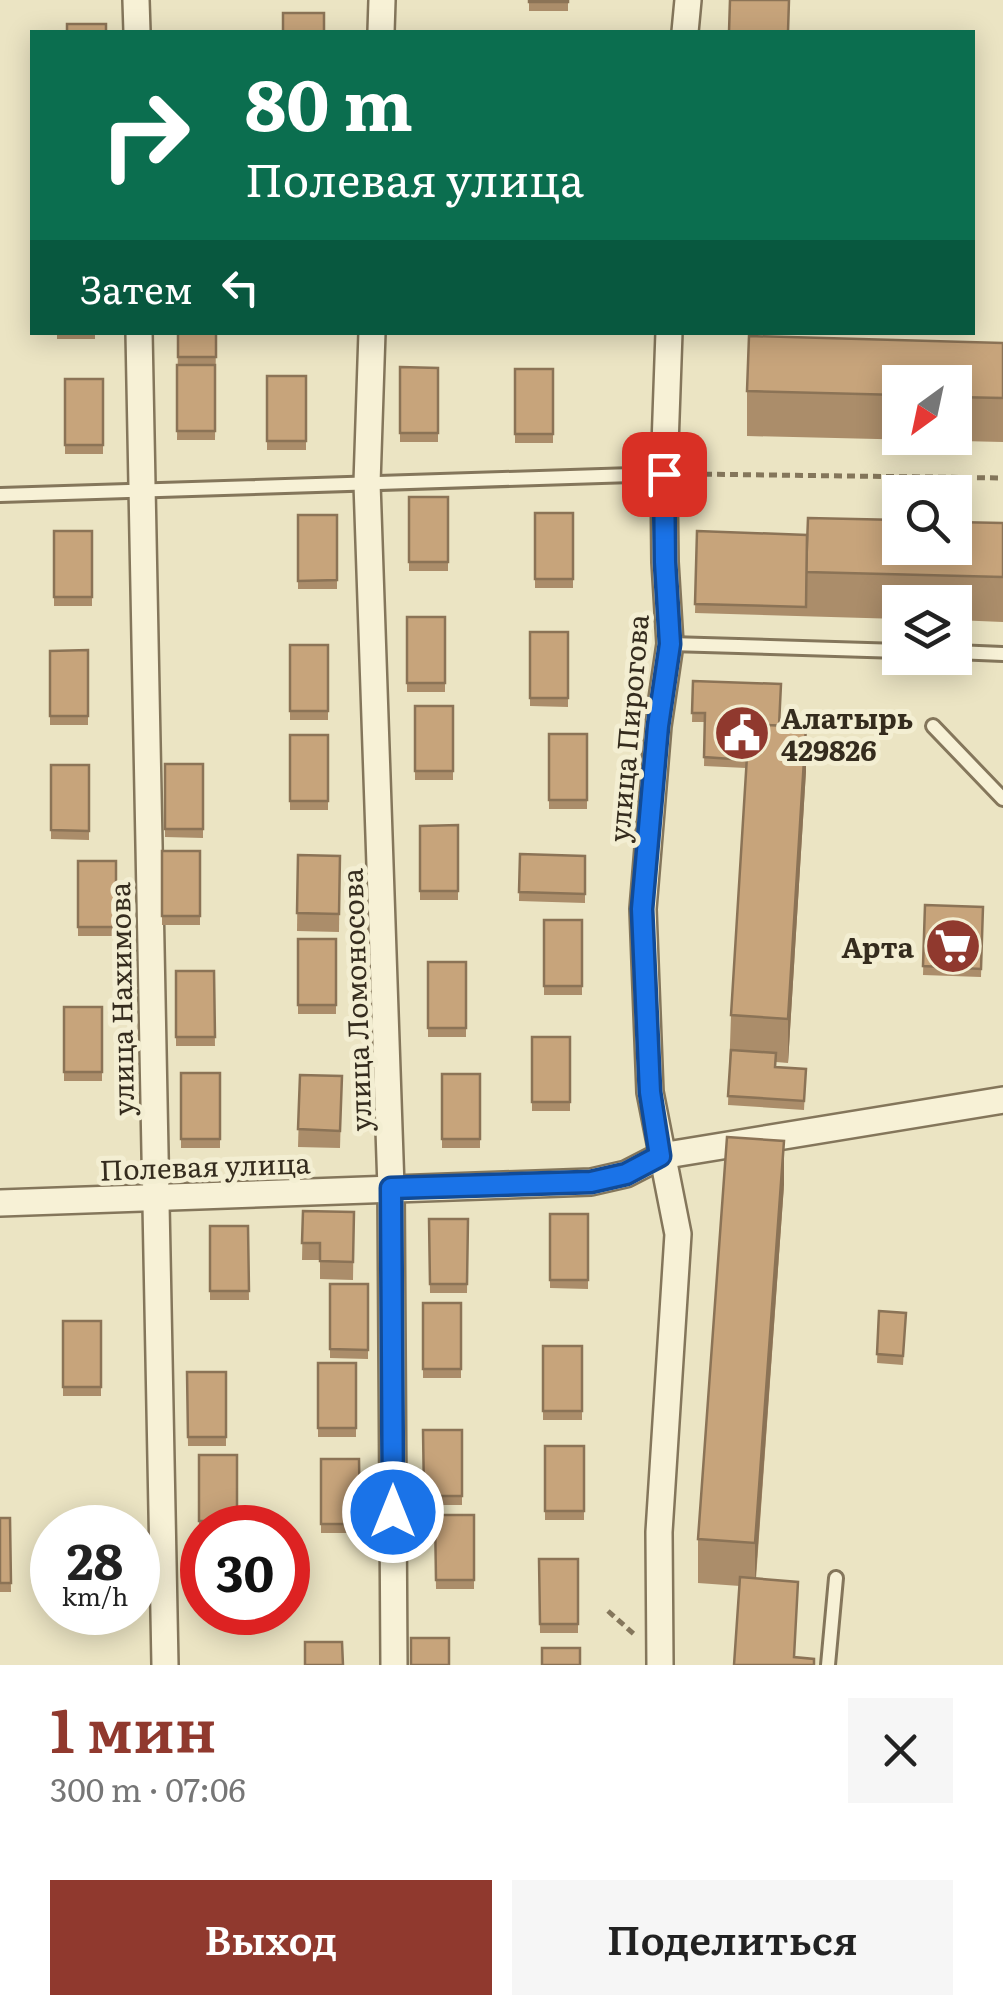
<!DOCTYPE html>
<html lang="ru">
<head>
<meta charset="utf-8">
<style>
  body { margin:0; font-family:Literata,serif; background:#f6f6f6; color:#222; height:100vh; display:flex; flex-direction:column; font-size:38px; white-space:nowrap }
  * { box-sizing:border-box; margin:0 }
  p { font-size:32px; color:#767676 }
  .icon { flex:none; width:55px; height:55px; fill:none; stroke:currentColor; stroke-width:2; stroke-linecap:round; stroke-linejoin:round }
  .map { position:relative; height:1665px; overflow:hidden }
  .panel { display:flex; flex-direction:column; background:#fff; flex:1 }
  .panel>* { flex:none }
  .guide { position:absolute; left:30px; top:30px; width:945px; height:305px; border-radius:0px; box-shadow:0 5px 25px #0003; background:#0b6e4f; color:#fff; overflow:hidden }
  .needle { width:65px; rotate:213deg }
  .tools { position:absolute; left:882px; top:365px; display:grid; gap:20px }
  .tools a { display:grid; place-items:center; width:90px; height:90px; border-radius:0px; background:#fff; box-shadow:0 5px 25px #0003; font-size:50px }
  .speed { position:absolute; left:30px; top:1505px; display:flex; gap:20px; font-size:50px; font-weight:700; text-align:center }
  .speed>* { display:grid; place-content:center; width:130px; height:130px; border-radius:50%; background:#fff; box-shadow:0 5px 25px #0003; line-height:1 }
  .speed small { font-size:25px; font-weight:400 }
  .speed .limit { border:15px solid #d22; background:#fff; color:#111 }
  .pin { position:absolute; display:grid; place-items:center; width:85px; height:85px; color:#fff; margin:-42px; border-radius:20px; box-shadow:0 5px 15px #0006 }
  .me { position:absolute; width:110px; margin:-55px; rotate:0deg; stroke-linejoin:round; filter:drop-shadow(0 0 8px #0008) }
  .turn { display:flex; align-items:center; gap:35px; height:210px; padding:0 50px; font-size:45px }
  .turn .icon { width:130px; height:130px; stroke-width:2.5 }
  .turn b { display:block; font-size:70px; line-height:85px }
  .then { display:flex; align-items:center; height:95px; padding:0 50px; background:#0003; gap:20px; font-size:38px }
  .round { display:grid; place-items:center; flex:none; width:105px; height:105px; border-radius:0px; background:#f6f6f6 }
  .head { display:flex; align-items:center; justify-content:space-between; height:170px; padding:0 50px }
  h1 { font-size:60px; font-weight:600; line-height:75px; color:#90392e }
  .primary-button { display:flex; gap:20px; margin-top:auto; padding:20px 50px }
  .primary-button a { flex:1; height:115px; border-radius:0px; background:#90392e; color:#fff; font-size:40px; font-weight:600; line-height:115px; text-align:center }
  .primary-button a+a { background:#f6f6f6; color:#222 }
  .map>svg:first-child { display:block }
</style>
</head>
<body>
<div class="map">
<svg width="1003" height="1665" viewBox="0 0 1003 1665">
  <rect width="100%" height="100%" fill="#ebe4c3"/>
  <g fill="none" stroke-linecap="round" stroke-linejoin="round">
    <g stroke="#84765b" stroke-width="18">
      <g id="service">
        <polyline points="0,495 664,474"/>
        <polyline points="670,644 900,651"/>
        <polyline points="955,652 1003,654"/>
        <polyline points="933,726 1003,799"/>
        <polyline points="828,1665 836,1578"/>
      </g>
    </g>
    <g stroke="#84765b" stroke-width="30">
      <g id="minor">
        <polyline points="136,0 137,32"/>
        <polyline points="381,32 382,0"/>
        <polyline points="685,32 688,0"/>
        <polyline points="139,332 165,1665"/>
        <polyline points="372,332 367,483 391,1188 394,1665"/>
        <polyline points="0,1203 591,1182 626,1174 661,1156 1003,1100"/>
        <polyline points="660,1665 659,1532 678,1234 650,1092 643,909 658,726 670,644 665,562 664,474 669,332"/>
      </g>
    </g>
    <g stroke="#84765b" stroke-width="5" stroke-dasharray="8 5" stroke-linecap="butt">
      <polyline points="691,474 1003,478"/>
      <polyline points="608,1611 635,1635"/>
    </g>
    <use href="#service" stroke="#f7f1d6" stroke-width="12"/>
    <use href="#minor" stroke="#f7f1d6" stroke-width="25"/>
  </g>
  <g fill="#ab8d6a" fill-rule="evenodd">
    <rect x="529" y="0" width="39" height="11"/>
    <rect x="57" y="332" width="38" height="7"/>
    <polygon points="178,332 216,332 215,440 177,440"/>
    <path d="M1003,343V442L747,436V391ZM900,382H955V438H900Z"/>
    <polygon points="400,367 438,368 438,442 400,442"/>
    <rect x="515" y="369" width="38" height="74"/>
    <rect x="267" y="376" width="39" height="74"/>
    <rect x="65" y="379" width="38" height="75"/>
    <rect x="409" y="497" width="39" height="74"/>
    <rect x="535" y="513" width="38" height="75"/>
    <rect x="298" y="515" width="39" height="74"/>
    <polygon points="1003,523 1003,622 955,620 955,602 900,602 900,619 695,613 697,531 807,535"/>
    <rect x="54" y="531" width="38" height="75"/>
    <rect x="407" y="617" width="38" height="75"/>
    <polygon points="530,632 568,632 568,707 530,706"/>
    <rect x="290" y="645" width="38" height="75"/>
    <polygon points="88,650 88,725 50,725 50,651"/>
    <polygon points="693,681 780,726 806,771 788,1063 776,1062 776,1067 806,1069 804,1110 728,1105 731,1015 746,768 704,766 705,722 692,722"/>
    <rect x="415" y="706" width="38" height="74"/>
    <rect x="549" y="734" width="38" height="75"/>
    <rect x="290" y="735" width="38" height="75"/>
    <polygon points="165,764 203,764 203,838 165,837"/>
    <polygon points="51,765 89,765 89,840 51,839"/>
    <polygon points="458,825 458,900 420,900 420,826"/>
    <rect x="162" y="851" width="38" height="74"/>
    <polygon points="520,854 585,856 585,903 519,901"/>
    <polygon points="298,855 340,856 339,932 297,931"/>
    <rect x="78" y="861" width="38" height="75"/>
    <polygon points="925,905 983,907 981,977 923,975"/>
    <rect x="544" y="920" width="38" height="75"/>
    <rect x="298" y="939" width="38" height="75"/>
    <rect x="428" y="962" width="38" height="75"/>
    <polygon points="176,971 214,971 215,1046 176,1046"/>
    <rect x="64" y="1007" width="38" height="74"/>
    <rect x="532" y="1037" width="38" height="74"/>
    <rect x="181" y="1073" width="39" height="75"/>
    <rect x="442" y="1074" width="38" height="74"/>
    <polygon points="300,1075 342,1076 340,1148 298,1147"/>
    <polygon points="784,1185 756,1579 794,1657 734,1665 740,1586 698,1583 698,1539"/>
    <polygon points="303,1211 354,1212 353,1280 320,1279 320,1260 302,1260"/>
    <polygon points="550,1214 588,1214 588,1289 550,1288"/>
    <polygon points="429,1219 468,1219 467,1293 430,1293"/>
    <polygon points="210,1226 248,1226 249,1300 210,1300"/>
    <polygon points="330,1284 368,1284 368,1359 330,1358"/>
    <rect x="423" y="1303" width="38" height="75"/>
    <polygon points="879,1311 906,1313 903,1365 877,1363"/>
    <rect x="63" y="1321" width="38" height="75"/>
    <rect x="543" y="1346" width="39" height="74"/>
    <rect x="318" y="1363" width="38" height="74"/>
    <polygon points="187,1372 226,1372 226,1446 188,1446"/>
    <polygon points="423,1430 462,1430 462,1505 424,1505"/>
    <rect x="545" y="1446" width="39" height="74"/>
    <polygon points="199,1455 237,1455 237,1528 202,1528 202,1530 199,1530"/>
    <polygon points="321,1459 359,1459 360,1533 321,1533"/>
    <polygon points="435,1515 474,1515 474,1589 436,1589"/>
    <polygon points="0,1518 10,1518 11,1592 0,1592"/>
    <polygon points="539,1559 578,1559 578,1633 540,1633"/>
  </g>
  <g fill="#8b7356">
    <polygon points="806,727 806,771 788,1063 788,1019"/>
    <polygon points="784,1141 784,1185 755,1587 755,1543"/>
  </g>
  <g fill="#c7a47b" stroke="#8b7356" stroke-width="2.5">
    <rect x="529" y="0" width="39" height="2"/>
    <polygon points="730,0 789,0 788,32 729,32"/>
    <rect x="283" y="13" width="41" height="19"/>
    <rect x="67" y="24" width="39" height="8"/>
    <rect x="178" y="332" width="38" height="25"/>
    <polygon points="749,336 1003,343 1003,398 955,397 955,382 900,382 900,395 747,391"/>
    <rect x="177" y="365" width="38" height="66"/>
    <polygon points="400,367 438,368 438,433 400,433"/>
    <rect x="515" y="369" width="38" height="65"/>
    <rect x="267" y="376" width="39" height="65"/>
    <rect x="65" y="379" width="38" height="66"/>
    <rect x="409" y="497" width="39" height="65"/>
    <rect x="535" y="513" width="38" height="66"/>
    <polygon points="298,515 337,515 337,580 298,581"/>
    <polygon points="808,518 900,520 900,548 955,548 955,522 1003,523 1003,577 806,572"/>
    <rect x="54" y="531" width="38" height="66"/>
    <polygon points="697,531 807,535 806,607 695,604"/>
    <rect x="407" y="617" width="38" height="66"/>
    <rect x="530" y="632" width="38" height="66"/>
    <rect x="290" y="645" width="38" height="66"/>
    <polygon points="88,650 88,716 50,716 50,651"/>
    <polygon points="693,681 781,684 779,726 749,724 746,760 704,757 705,713 692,713"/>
    <rect x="415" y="706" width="38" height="65"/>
    <polygon points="749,724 806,727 788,1019 731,1015"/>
    <rect x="549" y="734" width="38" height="66"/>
    <rect x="290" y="735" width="38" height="66"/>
    <rect x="165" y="764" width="38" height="65"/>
    <polygon points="51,765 89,765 89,831 51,830"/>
    <polygon points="458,825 458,891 420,891 420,826"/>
    <rect x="162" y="851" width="38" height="65"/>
    <polygon points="520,854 585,856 585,894 519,892"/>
    <polygon points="298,855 340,856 339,914 297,913"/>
    <rect x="78" y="861" width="38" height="66"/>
    <polygon points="925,905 983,907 981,969 923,966"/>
    <rect x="544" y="920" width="38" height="66"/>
    <rect x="298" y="939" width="38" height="66"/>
    <rect x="428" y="962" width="38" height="66"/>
    <polygon points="176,971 214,971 215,1037 176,1037"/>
    <rect x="64" y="1007" width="38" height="65"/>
    <rect x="532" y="1037" width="38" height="65"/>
    <polygon points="731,1050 776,1053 775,1067 806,1069 804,1101 728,1096"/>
    <rect x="181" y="1073" width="39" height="66"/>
    <rect x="442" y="1074" width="38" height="65"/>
    <polygon points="300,1075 342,1076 340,1131 298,1129"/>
    <polygon points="727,1137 784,1141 755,1543 698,1539"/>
    <polygon points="303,1211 354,1212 353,1262 320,1261 320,1243 302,1243"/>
    <rect x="550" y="1214" width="38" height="66"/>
    <polygon points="429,1219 468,1219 467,1284 430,1284"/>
    <polygon points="210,1226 248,1226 249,1291 210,1291"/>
    <polygon points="330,1284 368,1284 368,1350 330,1349"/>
    <rect x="423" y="1303" width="38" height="66"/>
    <polygon points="879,1311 906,1313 903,1356 877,1354"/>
    <rect x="63" y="1321" width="38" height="66"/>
    <rect x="543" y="1346" width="39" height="65"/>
    <rect x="318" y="1363" width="38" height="65"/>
    <polygon points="187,1372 226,1372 226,1437 188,1437"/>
    <polygon points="423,1430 462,1430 462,1496 424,1496"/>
    <rect x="545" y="1446" width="39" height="65"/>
    <rect x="199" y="1455" width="38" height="66"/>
    <polygon points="321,1459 359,1459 360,1524 321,1524"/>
    <polygon points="435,1515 474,1515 474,1580 436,1580"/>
    <polygon points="0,1518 10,1518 11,1583 0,1583"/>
    <rect x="66" y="1522" width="38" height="6"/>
    <polygon points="539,1559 578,1559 578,1624 540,1624"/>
    <polygon points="740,1577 798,1582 794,1657 814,1659 814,1665 734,1665"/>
    <rect x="411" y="1638" width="38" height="27"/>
    <polygon points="305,1642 342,1642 343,1665 305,1665"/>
    <rect x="542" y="1648" width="38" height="17"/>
  </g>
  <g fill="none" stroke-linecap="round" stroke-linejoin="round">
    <g stroke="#114b97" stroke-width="25">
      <polyline id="route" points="393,1512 391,1188 591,1182 626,1174 660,1156 650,1092 642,909 658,726 670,644 665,562 664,474"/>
    </g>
    <use href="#route" stroke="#1a73e8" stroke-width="18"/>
  </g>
  <defs>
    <g id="civic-disc" transform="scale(2.875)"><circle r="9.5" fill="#90392e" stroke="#f3eed2"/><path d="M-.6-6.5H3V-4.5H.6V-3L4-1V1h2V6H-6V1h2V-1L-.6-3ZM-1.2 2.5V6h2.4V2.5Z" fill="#fff"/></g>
    <g id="supermarket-disc" transform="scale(2.875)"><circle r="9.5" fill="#90392e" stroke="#f3eed2"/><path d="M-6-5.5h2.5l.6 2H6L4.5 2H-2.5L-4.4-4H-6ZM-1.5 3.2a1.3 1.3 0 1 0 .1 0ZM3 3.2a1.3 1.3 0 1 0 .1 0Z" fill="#fff"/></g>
  </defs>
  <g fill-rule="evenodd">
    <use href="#civic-disc" x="742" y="733"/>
    <use href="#supermarket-disc" x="953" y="946"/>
  </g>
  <g text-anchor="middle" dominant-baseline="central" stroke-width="10" stroke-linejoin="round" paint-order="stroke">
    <g font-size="28" font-weight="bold" fill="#352c1e" stroke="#f3eed2" text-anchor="start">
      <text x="781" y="717">Алатырь<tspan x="781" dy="32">429826</tspan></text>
      <text x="914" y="946" text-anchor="end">Арта</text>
    </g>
    <g font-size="28" fill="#352c1e" stroke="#f3eed2">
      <text transform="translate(627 728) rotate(-85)">улица Пирогова</text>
      <text transform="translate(120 999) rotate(-91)">улица Нахимова</text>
      <text transform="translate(355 1000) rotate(-92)">улица Ломоносова</text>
      <text transform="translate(205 1165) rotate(-2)">Полевая улица</text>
    </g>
  </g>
</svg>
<div class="tools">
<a><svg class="needle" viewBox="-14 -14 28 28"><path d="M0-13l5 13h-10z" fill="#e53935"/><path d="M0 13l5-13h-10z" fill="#767676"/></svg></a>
<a><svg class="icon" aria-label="search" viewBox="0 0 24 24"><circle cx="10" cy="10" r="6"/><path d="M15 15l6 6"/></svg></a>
<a><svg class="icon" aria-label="layers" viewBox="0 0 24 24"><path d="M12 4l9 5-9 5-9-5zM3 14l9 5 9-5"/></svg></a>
</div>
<div class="speed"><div>28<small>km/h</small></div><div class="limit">30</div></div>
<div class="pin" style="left:664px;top:474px;background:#d93025"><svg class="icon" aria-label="arrive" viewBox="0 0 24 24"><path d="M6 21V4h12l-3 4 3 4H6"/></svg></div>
<svg class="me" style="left:393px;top:1512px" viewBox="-20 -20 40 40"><circle r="17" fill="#1a73e8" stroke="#fff" stroke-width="3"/><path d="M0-11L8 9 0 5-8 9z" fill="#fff"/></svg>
<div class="guide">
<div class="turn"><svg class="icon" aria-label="right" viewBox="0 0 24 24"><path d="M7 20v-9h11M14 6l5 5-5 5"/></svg><div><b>80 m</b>Полевая улица</div></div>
<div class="then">Затем<svg class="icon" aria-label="left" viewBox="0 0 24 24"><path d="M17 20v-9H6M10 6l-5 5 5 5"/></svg></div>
</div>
</div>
<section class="panel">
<div class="head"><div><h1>1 мин</h1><p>300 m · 07:06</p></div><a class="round"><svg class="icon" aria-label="close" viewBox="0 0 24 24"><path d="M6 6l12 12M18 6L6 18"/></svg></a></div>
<div class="primary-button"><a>Выход</a><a>Поделиться</a></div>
</section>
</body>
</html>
